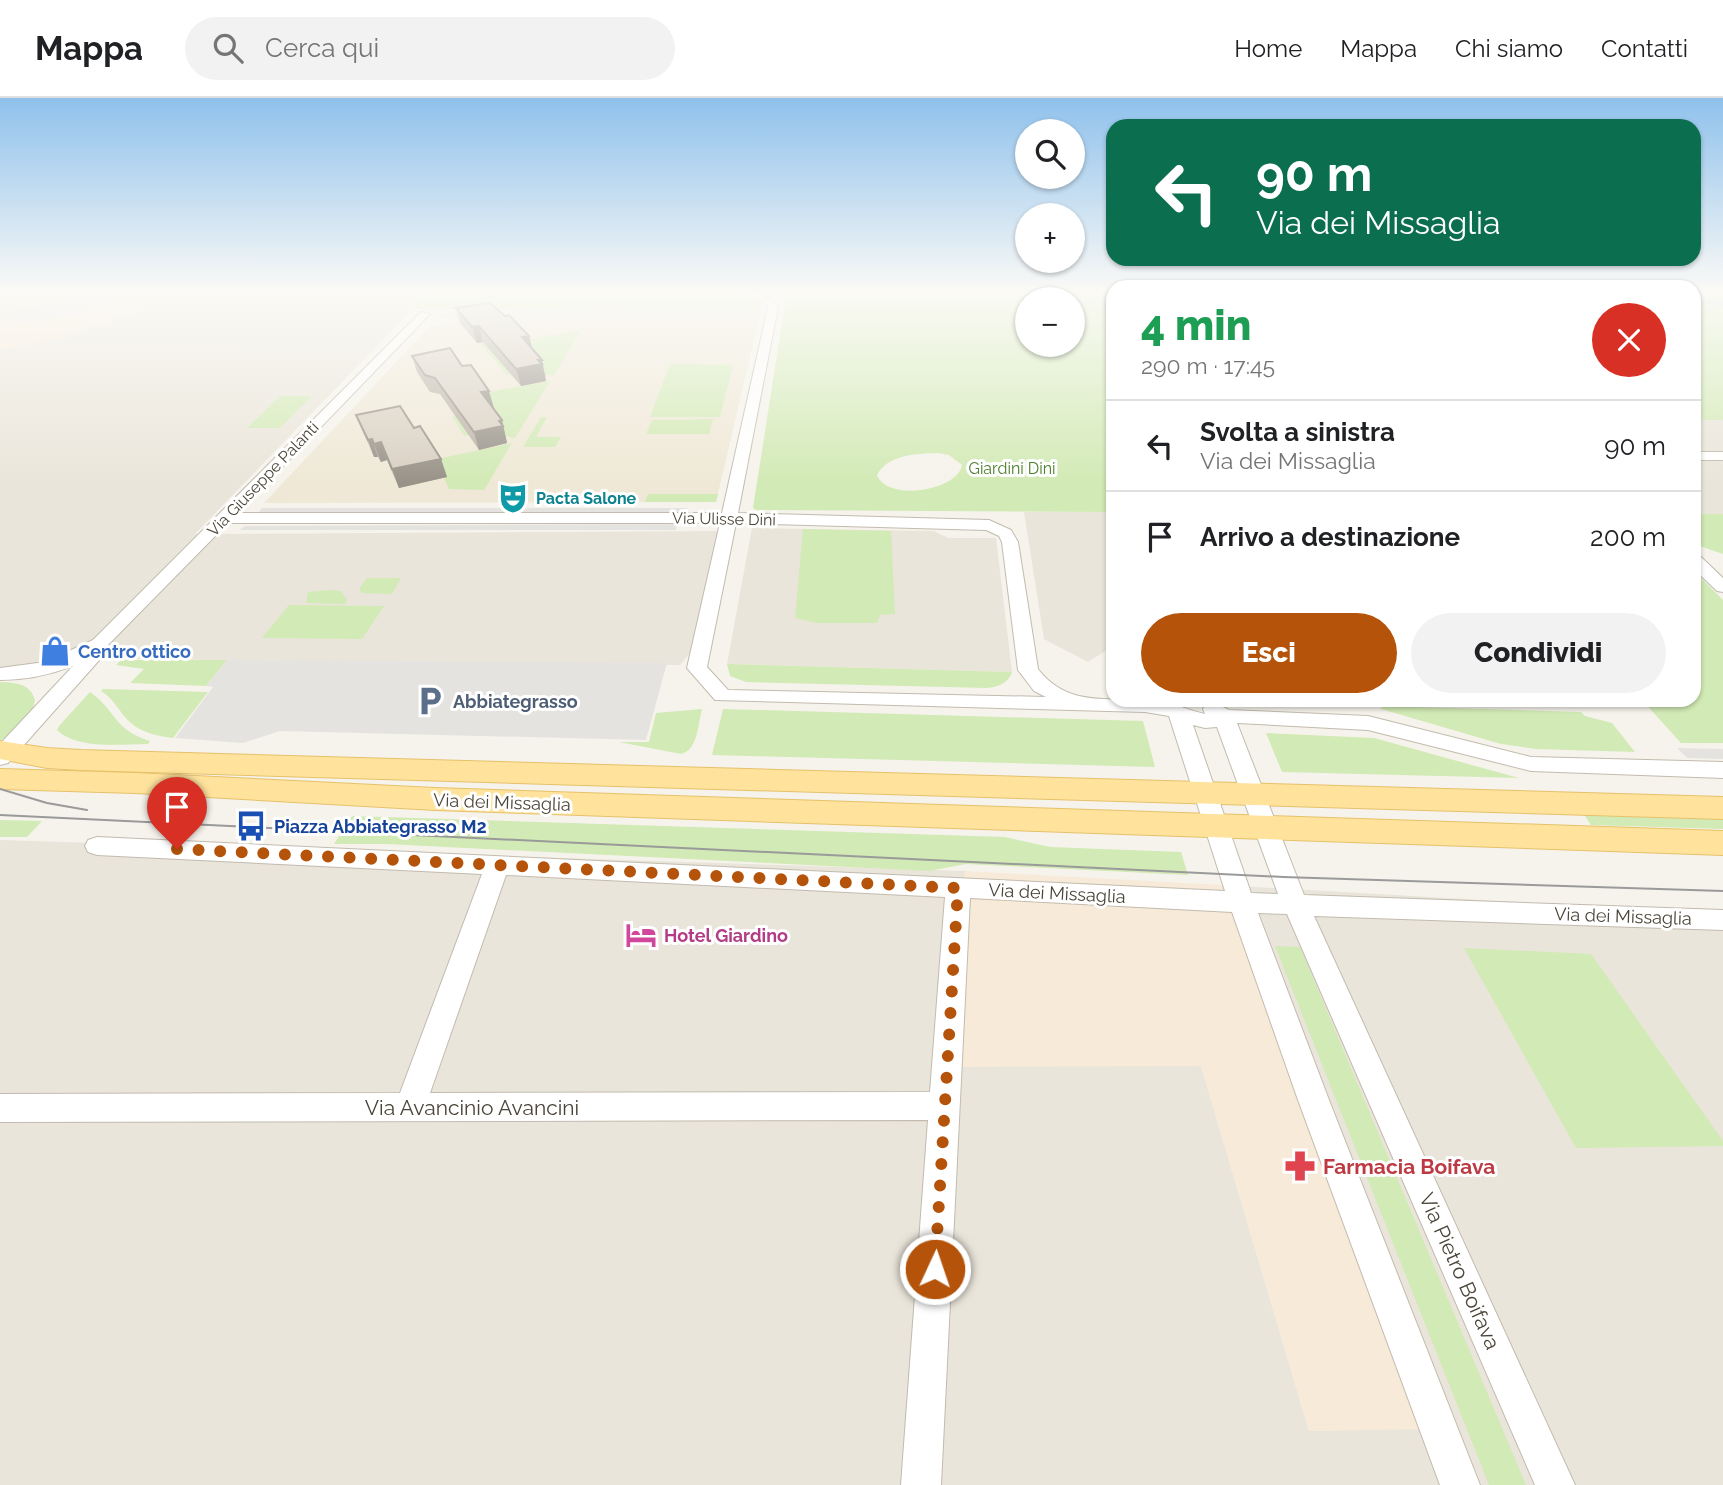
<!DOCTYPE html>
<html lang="it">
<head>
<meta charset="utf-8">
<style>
  body { margin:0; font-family:Raleway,sans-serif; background:#f2f2f2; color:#202124; height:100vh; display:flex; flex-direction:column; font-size:26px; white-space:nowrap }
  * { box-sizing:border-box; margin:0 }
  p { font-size:23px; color:#757577 }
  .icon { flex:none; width:38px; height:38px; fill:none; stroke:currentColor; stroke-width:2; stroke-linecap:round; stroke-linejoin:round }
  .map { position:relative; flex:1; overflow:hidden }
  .sheet { position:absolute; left:1106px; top:182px; width:595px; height:427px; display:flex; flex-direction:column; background:#fff; border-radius:21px; box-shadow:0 2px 5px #0004 }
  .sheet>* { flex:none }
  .top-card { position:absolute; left:1106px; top:21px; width:595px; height:147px; border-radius:21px; box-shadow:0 2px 5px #0004; background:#0b6e4f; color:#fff; overflow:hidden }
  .tools { position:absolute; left:1015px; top:21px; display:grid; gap:14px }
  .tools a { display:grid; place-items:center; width:70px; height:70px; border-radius:50%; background:#fff; box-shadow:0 2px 5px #0004; font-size:35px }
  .pin { position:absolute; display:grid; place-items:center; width:60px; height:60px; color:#fff; margin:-72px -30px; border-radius:50% 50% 50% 0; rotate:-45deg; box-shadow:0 0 7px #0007 }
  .pin .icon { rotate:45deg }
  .me { position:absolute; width:77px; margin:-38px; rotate:3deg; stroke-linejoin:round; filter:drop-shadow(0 0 5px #0008) }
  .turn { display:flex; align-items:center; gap:24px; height:147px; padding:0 35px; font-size:32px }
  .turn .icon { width:91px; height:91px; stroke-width:2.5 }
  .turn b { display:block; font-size:49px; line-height:60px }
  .round { display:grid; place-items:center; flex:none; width:74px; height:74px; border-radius:37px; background:#f2f2f2 }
  .headline { display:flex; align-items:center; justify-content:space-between; height:119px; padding:0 35px }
  h1 { font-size:42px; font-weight:800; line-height:52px; color:#1e9e55 }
  .button { display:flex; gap:14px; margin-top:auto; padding:14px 35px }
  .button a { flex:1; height:80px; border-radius:42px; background:#b45309; color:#fff; font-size:28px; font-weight:800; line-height:80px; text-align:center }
  .button a+a { background:#f2f2f2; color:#202124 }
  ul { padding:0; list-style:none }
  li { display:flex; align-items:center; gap:21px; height:91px; padding:0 35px; border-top:2px solid #e0e0e0 }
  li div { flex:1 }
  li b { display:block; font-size:26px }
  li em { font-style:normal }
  header { display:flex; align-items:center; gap:42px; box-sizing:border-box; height:98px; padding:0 35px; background:#fff; border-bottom:2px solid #e0e0e0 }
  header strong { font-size:33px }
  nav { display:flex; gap:38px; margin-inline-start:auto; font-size:24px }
  .search { width:490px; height:63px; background:#f2f2f2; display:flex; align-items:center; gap:18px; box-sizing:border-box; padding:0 24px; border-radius:38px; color:#757577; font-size:26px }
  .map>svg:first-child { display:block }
</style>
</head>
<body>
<header>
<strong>Mappa</strong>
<div class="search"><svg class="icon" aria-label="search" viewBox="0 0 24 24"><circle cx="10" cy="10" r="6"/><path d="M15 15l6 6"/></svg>Cerca qui</div>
<nav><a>Home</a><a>Mappa</a><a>Chi siamo</a><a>Contatti</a></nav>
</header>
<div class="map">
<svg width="1723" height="1387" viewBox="0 0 1723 1387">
  <rect width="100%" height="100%" fill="#f6f3ec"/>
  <g fill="#eae5da">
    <polygon points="0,193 430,193 195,436 724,433 702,540 680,567 119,561 80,558 0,576 0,251 64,240 66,236 148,211 145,207 127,206 11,212 14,224 0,227"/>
    <rect x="1694" y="322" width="29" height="94"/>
    <polygon points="1024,414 1113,414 1113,548 1088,564 1044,541"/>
    <polygon points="752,430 934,433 948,440 996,440 1012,574 727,566"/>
    <polygon points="0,742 965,773 957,968 1201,968 1309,1333 1423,1330 1222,787 1723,816 1723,1387 0,1387"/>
  </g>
  <g fill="#f7ead8">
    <polygon points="105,196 109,204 107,207 145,207 149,211 66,236 64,240 0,251 0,227 14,224 10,213"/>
    <polygon points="965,773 1222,787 1423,1331 1309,1333 1201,968 957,969"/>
  </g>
  <polygon fill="#efe8d6" points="761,212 716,404 264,405 430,228 445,228 452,220 438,219 445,213"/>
  <g fill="#d2eab5" fill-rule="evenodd">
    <polygon points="430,193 724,195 750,200 759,205 761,212 410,211"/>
    <path d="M774,193H1113V414L756,412L753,410L786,199ZM1027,201H1073V247H1027ZM938,355L949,357L962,367C958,393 887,404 877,377C888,356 917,356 938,355Z"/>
    <rect x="1694" y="193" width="29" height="129"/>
    <polygon points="581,232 554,277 524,274 507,277 479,244 483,244 498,260 520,243"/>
    <polygon points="670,266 733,267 720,319 650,319"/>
    <polygon points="550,283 515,340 484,334 464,338 452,318 493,310 482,295"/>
    <polygon points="280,298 312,298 280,330 247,330"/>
    <polygon points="541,319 547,319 536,339 561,339 555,349 523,349"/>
    <polygon points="713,321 709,336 646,336 652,322"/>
    <polygon points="512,345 484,392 449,391 444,380 446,379 433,362"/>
    <polygon points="648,396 718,396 716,404 645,404"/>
    <polygon points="1694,416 1723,416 1723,456 1694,446"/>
    <polygon points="803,431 891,433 895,516 880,517 877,525 816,525 795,520"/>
    <polygon points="1694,473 1723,502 1723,645 1681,645 1642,602 1694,602"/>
    <polygon points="367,480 401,480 392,496 362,495 359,491"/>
    <polygon points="331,492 341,493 347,502 345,506 306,505 308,494"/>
    <polygon points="289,507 384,508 362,541 262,540"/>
    <polygon points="121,562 227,562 206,588 130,585 144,571 116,567"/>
    <path d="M727,566L1012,574C1009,585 997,589 987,590L746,584L730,578Z"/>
    <path d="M0,584C16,585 30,585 35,602L32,614L5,641L0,642Z"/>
    <path d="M103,591L208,594L173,640C158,638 142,635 131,625C119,615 115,601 101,593Z"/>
    <path d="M90,594C118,614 112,631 150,643L148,646C121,646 78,652 57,632L59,628Z"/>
    <polygon points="1382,608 1581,614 1585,618 1612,625 1635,654 1536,651 1501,646 1381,611"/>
    <path d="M702,611C698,626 698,652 681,656L619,644H649L656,615Z"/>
    <polygon points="723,611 1143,623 1155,669 712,657"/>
    <polygon points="1266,635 1374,640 1519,680 1282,674"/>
    <polygon points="1583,715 1723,719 1723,731 1591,727"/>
    <polygon points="352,718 1005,739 1050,749 1181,754 1188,777 966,766 929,773 386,746 334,746"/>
    <polygon points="0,722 42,723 27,739 0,739"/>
    <polygon points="1275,848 1300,849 1526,1387 1489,1387"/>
    <polygon points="1464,850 1591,856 1723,1043 1723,1048 1576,1050"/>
  </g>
  <g fill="#e5e3e0">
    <polygon points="105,196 109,204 106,207 90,210 79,216 0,228 14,224 10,213"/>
    <polygon points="262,410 687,410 684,415 258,415"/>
    <polygon points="678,426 676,432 239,432 245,428"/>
    <polygon points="227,562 370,563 667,565 646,642 280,633 243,645 175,640 213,589 206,588"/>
    <polygon points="1677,650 1723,651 1723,661 1687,660"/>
  </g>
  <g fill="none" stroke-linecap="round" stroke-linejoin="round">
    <g stroke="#a9d4f2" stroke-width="3.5">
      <polyline points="1694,201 1723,207"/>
      <polyline points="1073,207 1113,195"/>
    </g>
    <g stroke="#c2bbae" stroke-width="2">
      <g id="minor">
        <path d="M736,193C754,192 767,195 778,209L738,415L989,422L1011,432L1018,444L1038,571C1068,610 1110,599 1152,602C1171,604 1188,612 1205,616L1203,611L1206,606L1213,604L1229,612L1368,618L1531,659L1723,664V680L1531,673L1368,632L1237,625L1304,797L1723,812V832L1314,818L1575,1387H1535L1287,816L1258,815L1329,1002L1480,1387H1440L1298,1002L1232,814L970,800L941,1387H901L928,1022L0,1024V996L400,995L482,776L97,757L88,754L85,748L88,742L97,739L1225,793L1169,618L1145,614L715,602L687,570L720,425H228L103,552L105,555L102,559L8,665L0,667V646L73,568C49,577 25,582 0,582V570L45,564L93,542L421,214L430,216L238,415H722L768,209L761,202ZM736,425L986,432L999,438L1002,444L1018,572L1034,593L1046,599L728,592L707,569ZM1193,627L1205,630L1217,629L1278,796L1251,795ZM506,777L945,799L930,994L430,995Z"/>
        <rect x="1694" y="354" width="29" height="8"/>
        <polygon points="1694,457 1700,458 1723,480 1723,494 1717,493 1694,471"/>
      </g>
    </g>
    <g stroke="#e6c16a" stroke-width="2">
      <g id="major">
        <polygon points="0,643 47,650 81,652 1723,699 1723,721 81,672 47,670 0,661"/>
        <polygon points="0,671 135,675 435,690 1723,733 1723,757 435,712 135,695 0,691"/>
      </g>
    </g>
    <use href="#minor" fill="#fff" fill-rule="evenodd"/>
    <use href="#major" fill="#ffe39c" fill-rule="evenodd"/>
    <g stroke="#9a9a9a" stroke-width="2">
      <polyline points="0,691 47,705 87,712"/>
      <polyline points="0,717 1283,779 1723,793"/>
    </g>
  </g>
  <g fill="#bab2a6">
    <polygon points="456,210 529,238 532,250 546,278 545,278 546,283 521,288 483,244 477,245 460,225"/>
    <polygon points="412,258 462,268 502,322 507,345 479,352 440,296 430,294 417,274"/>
    <polygon points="356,317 414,330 441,361 447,379 399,390 387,362 381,364 378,359 374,359"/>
  </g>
  <g fill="#979187">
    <polygon points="479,228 483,244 477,245 472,229"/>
    <polygon points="529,238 533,254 522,239"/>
    <polygon points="538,262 542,262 546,283 521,288 516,271"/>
    <polygon points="489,293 494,310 486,311 481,294"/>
    <polygon points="502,322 507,345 479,352 474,334"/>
    <polygon points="372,341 378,359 374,359 368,342"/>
    <polygon points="381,344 387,362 381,364 374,346"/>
    <polygon points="441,361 447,379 399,390 392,371"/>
  </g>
  <g fill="#d8cfc1" stroke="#979187" stroke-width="2">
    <polygon points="490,205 505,218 509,217 529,238 522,239 542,262 538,262 542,266 516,271 479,228 472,229 456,210"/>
    <polygon points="450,250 462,268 471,267 489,293 481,294 502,322 499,323 503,328 474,334 435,280 425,277 412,258"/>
    <polygon points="400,308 414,330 420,328 441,361 392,371 381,344 374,346 372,341 368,342 356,317"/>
  </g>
  <linearGradient id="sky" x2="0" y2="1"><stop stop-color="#8fc1ec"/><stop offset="0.5" stop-color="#fbfaf6"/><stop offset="1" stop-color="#fbfaf6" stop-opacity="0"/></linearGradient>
  <rect width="1723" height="387" fill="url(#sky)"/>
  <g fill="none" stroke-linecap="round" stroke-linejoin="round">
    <polyline stroke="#b45309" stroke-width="12" stroke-dasharray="0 21.6" points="177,751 958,790 935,1171"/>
  </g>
  <defs>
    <g id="theatre-bare" transform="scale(2.415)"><path d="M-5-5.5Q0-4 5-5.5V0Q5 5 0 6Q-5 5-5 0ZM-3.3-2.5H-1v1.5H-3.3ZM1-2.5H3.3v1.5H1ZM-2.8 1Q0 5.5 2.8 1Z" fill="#0f9aa8" stroke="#fff" stroke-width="2.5" paint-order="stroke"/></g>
    <g id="shop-bare" transform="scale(2.415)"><path d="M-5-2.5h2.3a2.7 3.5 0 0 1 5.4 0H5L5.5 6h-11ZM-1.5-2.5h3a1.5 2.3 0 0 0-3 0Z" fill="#3f7fe0" stroke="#fff" stroke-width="2.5" paint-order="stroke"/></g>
    <g id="parking-bare" transform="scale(2.415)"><path d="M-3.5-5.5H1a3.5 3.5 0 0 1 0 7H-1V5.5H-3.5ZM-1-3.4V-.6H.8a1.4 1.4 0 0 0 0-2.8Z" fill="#5c6f8a" stroke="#fff" stroke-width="2.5" paint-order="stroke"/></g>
    <g id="bus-bare" transform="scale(2.415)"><path d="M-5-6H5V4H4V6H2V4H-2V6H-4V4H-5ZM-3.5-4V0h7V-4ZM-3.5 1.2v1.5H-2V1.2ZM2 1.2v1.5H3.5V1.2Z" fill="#1a4fb4" stroke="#fff" stroke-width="2.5" paint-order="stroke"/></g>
    <g id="hotel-bare" transform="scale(2.415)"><path d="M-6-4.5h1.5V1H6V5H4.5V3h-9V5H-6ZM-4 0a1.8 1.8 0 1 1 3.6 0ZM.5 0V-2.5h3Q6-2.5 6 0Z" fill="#d1479c" stroke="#fff" stroke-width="2.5" paint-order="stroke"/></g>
    <g id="pharmacy-bare" transform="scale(2.415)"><path d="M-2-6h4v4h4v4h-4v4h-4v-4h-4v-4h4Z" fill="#e0444e" stroke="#fff" stroke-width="2.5" paint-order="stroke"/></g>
  </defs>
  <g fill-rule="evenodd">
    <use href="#theatre-bare" x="513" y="400"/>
    <use href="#shop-bare" x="55" y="553"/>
    <use href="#parking-bare" x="430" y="603"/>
    <use href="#bus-bare" x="251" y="728"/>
    <use href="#hotel-bare" x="641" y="837"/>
    <use href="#pharmacy-bare" x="1300" y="1068"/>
  </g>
  <g text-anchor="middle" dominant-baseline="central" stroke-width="6" stroke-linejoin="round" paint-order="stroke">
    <g font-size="16" fill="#4a7f2a" stroke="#fff">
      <text x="1012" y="370">Giardini Dini</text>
    </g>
    <g font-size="16" fill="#4b4439" stroke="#fff">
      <text transform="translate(263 381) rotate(-46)">Via Giuseppe Palanti</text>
      <text transform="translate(724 421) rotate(1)">Via Ulisse Dini</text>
    </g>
    <g font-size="16" font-weight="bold" fill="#0d838f" stroke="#fff" text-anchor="start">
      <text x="536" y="400">Pacta Salone</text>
    </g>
    <g font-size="18" font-weight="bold" fill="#366cbe" stroke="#fff" text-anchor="start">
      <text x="78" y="553">Centro ottico</text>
    </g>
    <g font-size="18" font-weight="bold" fill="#4e5e75" stroke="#fff" text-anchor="start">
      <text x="453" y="603">Abbiategrasso</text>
    </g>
    <g font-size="18" fill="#4b4439" stroke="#fff">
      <text transform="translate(502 704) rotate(2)">Via dei Missaglia</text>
      <text transform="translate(1057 795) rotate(3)">Via dei Missaglia</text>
      <text transform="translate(1623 818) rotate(2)">Via dei Missaglia</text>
    </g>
    <g font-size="18" font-weight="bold" fill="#164399" stroke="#fff" text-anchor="start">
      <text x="274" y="728">Piazza Abbiategrasso M2</text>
    </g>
    <g font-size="18" font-weight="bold" fill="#b23c85" stroke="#fff" text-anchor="start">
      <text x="664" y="837">Hotel Giardino</text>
    </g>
    <g font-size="21" fill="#4b4439" stroke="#fff">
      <text x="472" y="1009">Via Avancinio Avancini</text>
      <text transform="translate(1460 1173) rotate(66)">Via Pietro Boifava</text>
    </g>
    <g font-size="21" font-weight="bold" fill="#be3a42" stroke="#fff" text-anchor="start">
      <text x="1323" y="1068">Farmacia Boifava</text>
    </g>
  </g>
</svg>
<div class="tools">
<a><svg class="icon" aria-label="search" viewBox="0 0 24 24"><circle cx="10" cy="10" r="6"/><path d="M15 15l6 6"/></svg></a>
<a>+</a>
<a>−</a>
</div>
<div class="pin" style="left:177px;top:751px;background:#d93025"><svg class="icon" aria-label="arrive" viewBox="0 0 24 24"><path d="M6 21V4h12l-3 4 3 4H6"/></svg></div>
<svg class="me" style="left:935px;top:1171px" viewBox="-20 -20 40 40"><circle r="17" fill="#b45309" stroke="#fff" stroke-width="3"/><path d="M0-11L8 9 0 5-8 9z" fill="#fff"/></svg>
<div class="top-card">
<div class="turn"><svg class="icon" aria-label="left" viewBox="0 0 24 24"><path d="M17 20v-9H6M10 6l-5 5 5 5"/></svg><div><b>90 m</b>Via dei Missaglia</div></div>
</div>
<section class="sheet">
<div class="headline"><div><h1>4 min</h1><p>290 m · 17:45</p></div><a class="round" style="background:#d93025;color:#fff"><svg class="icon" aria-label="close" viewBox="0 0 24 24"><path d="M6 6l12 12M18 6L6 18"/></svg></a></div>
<ul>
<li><svg class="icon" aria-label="left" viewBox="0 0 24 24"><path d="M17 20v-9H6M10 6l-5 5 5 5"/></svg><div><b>Svolta a sinistra</b><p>Via dei Missaglia</p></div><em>90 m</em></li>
<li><svg class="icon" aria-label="arrive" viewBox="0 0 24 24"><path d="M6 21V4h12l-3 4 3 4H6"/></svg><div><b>Arrivo a destinazione</b></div><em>200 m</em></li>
</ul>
<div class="button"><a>Esci</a><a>Condividi</a></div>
</section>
</div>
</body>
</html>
